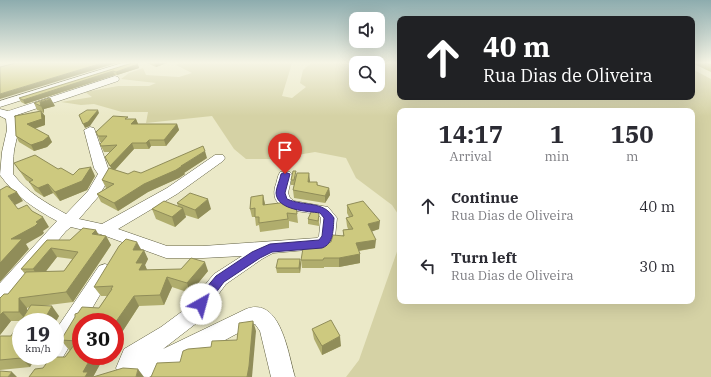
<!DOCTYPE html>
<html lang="en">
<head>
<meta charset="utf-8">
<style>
  body { margin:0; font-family:"IBM Plex Serif",serif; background:#f2f2f3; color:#2b2b33; height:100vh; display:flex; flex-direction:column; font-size:15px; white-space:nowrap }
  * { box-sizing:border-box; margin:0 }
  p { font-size:13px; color:#7c7c81 }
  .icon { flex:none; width:22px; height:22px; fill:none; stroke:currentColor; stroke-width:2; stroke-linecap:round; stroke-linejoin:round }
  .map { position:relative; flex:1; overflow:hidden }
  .side { position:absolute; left:397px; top:108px; width:298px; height:196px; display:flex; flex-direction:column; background:#fff; border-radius:8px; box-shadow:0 4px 16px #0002 }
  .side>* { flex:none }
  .hud { position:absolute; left:397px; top:16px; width:298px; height:84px; border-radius:8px; box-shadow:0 4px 16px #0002; background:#202124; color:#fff; overflow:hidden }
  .fabs { position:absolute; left:349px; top:12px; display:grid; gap:8px }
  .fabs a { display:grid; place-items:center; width:36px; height:36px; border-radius:8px; background:#fff; box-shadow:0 4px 16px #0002; font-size:20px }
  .speed { position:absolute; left:12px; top:313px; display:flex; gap:8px; font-size:20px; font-weight:700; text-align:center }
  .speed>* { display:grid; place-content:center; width:52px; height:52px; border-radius:50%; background:#fff; box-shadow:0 4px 16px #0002; line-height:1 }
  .speed small { font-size:10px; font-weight:400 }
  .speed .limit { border:6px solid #d22; background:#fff; color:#111 }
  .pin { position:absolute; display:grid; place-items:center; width:34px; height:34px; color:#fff; margin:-41px -17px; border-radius:50% 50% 50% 0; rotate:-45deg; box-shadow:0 0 4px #0007 }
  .pin .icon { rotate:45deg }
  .me { position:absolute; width:44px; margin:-22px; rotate:38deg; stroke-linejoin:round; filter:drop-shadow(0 0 3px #0008) }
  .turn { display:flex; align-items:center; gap:14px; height:84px; padding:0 20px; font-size:18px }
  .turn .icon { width:52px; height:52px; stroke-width:2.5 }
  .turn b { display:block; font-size:28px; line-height:34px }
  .eta { display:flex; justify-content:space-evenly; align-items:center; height:68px; text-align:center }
  .eta b { font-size:24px; font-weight:700; line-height:28px }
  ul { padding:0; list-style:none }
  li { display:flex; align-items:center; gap:12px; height:60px; padding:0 20px }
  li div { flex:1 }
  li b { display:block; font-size:15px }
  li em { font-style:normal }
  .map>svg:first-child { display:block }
</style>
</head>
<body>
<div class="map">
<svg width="711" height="377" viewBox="0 0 711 377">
  <rect width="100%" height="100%" fill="#ebe9c8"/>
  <path fill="#d5d2a5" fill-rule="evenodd" d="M179,63H292L282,96L292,98L306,87L300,83L303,70L311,63H400V97H692V69L711,79V377H346L359,360L400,243V301H692V111H400V217L392,205L356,178L346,158L315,152L274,159H246L234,149L212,116L146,123L148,112H122L94,104L81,105L61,102L92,97L85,92L118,86H149L156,83L121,79L129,73L143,68L146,75L179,77L192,73L176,65ZM356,63H378V85H356Z"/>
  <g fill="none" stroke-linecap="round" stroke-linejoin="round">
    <g stroke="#605f41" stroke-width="1">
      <g id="minor">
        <polygon points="122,63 134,63 133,65 0,107 0,101"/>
        <path d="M115,76L118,77L119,79L118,81L14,116C22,128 16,138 14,151C13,158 13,166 13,174C27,192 46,203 66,214L88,191L98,174L94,168L84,130L90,127L94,128L108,168L112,174L98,197L79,219L102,224L167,188L215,155H223L225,158L223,161L177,194L118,229L167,246H203L317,238L319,236L321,218L318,214C301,211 269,212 275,187C277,182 277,177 280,172H290L292,175L288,193L290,198L294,201L328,207L337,218L335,237L328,248L273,253L262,259L226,284L198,322L163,349L246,309C281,296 288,354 295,377H271L260,331L255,324L199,354L149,377L119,376L116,368L124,349L161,327L184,310L214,274L242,256L203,258H166L100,234L71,227L66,231L7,302L0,304V283L57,221C35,209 15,196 0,175L2,152L7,130L6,119L0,116V109L8,111Z"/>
        <polygon points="105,264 111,266 114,271 84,322 81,322 81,327 63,357 55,360 47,357 47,356 55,356 55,331 99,266"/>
      </g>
    </g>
    <use href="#minor" fill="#fff" fill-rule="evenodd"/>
  </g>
  <g fill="#b0ad6d" fill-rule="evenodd">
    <polygon points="137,63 139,68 117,75 115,75 25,104 21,102 19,98"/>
    <polygon points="147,63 167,63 156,67"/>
    <polygon points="692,63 711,63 711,72"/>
    <polygon points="34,103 55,106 44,109 44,113 42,112 45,116 45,125 34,129 52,142 47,147 34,151 19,142 16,136 40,111 37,110"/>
    <polygon points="129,119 136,119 138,124 177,124 179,130 166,146 151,146 149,149 134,149 115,170 128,174 141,173 207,158 184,173 185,174 179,178 148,192 118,211 101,202 97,194 107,188 106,188 102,180 111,168 105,157 110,152 104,152 101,146 102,142 100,142 98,136"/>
    <polygon points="14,163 58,169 73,175 95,176 87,190 60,201 53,193 44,197 35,191 29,182 26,180"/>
    <polygon points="296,175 310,181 310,182 317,182 318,186 329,188 330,195 325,203 294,198 293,190 294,185 291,185 291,180"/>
    <polygon points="263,195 265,205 296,204 298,223 289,221 289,228 260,232 259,225 256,226 255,217 252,217 250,209"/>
    <polygon points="177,203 211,209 198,219 185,215 186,217 175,227 156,219 152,209 178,206"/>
    <polygon points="347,205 379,229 372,231 375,248 359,251 360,263 339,267 324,267 324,268 302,268 301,260 331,242 343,235 343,230 348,229 347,226 346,218 349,217 347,213"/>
    <polygon points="319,218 319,226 308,224 308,219"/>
    <path d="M99,235L106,236L111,245L73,302L41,306L59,316L30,367L0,370V336H11L21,321H11L0,335V298L8,294L25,274L21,269L47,240H70ZM57,257L72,259L64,271L45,272ZM30,307L27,312V308Z"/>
    <polygon points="141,250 148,259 145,265 147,270 208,271 190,293 172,287 164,305 139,306 115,343 115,322 81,356 106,356 105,358 104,357 93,377 43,368 65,357 70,350 69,350 61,340 99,308 107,296 101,296 94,287"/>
    <polygon points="300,259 301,264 300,273 277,273 276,268"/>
    <polygon points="312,329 341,346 322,355 314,339"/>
  </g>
  <g fill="#908d59">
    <polygon points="102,63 117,63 0,99 0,94"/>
    <polygon points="155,63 167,63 156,67"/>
    <polygon points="138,64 139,68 117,75 116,72"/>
    <polygon points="113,71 115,75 25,104 23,100"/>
    <polygon points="51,99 55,106 44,109 44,113 41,106 40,102"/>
    <polygon points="98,110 99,113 90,126 85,128 83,124"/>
    <polygon points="41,111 45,116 45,125 30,130 27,124"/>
    <polygon points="136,119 138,124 131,124"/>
    <polygon points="177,124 179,130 166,146 164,140"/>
    <polygon points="49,136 52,142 47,147 34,151 31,145"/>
    <polygon points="149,140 151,146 149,149 146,143"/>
    <polygon points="132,143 134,149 113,172 110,166"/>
    <polygon points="205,151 207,158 184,173 185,174 179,178 148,192 118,211 114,203 144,184 181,166"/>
    <polygon points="91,167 95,176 87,190 60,201 55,192"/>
    <polygon points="309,173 310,181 308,190 308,182"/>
    <polygon points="48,184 53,193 44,197 38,188"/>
    <polygon points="329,188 330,195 325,203 325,196"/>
    <polygon points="17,192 23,201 15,205 8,196"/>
    <polygon points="263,195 265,204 265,214 263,205"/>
    <polygon points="208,199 211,209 198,219 195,210"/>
    <polygon points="183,208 186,217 175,227 172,217"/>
    <polygon points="43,217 49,227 43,231 44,233 42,235 26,244 29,249 0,282 0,263 11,239"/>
    <polygon points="380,221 379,229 368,233 368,224"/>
    <polygon points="96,230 101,239 92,234"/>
    <polygon points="106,236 111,245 73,302 66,292"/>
    <polygon points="376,240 375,248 356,251 356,243"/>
    <polygon points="137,242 142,251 133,250"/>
    <polygon points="51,248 57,257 40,279 33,269"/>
    <polygon points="144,250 148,259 145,265 148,272 139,270 136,263"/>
    <polygon points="360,254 360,263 339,267 339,258"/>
    <polygon points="300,259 301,264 300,273 299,268"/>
    <polygon points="205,262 208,271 190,293 187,283"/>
    <polygon points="167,277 172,287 164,305 160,295"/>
    <polygon points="134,296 139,306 115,343 115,323"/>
    <polygon points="19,298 27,308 27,321 19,312"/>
    <polygon points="52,306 59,316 55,323 55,322 43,322"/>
    <polygon points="3,312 11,321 0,335 0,315"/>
    <polygon points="253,321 256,331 252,377 247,377"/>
    <polygon points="340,336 341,346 322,355 322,346"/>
    <polygon points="22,356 36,356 30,367 21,358"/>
    <polygon points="92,356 103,356 104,357 93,377 85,377 83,372"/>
    <polygon points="138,369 144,377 136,377"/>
    <polygon points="12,372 17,377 8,377"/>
  </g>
  <g fill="#cdc97f" stroke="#908d59">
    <polygon points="16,63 102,63 0,94 0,67"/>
    <polygon points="132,63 137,63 138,64 116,72 113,71 23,100 19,98"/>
    <polygon points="705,63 711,63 711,65"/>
    <polygon points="49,98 51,99 40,102 41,106 34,103"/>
    <polygon points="87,110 98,110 88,122 83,124 79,115"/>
    <polygon points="41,111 42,119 27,124 49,136 43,141 31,145 16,136 15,116"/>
    <polygon points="113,116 128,117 125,119 136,119 131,124 177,124 164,140 149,140 146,143 132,143 110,166 105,157 117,145 101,146 100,144 107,136 98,136 96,132"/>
    <polygon points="203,146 205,151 181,166 182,166 176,170 144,184 114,203 97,194 114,184 102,180 109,168 128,174 134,171 141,173"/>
    <polygon points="35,155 58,169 61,168 73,175 79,169 91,167 82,181 55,192 48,184 38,188 29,182 33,180 20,171 14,163"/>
    <polygon points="293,171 296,171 294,180 291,180"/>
    <polygon points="297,173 309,173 308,182 317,182 317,185 329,188 325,196 293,190"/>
    <polygon points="7,186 17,192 8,196 18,209 27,205 32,211 43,217 36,222 38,223 35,226 11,239 22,239 0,263 0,190"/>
    <polygon points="190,193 208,199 195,210 177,203"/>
    <polygon points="263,195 263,205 288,202 296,204 297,214 287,213 288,219 259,223 259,217 255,217 255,208 250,209 251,197"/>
    <polygon points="164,201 183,208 172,217 152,209"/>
    <polygon points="363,201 380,221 368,224 376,240 356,243 360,254 339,258 324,258 323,260 301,260 304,243 331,242 333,235 344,236 343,230 353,229 346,218 353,216 347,205"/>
    <polygon points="312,210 317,211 319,214 318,221 308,219"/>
    <polygon points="83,228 96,230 92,234 106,236 66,292 19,298 19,312 3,312 0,315 0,298 4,294 8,294 26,272 64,271 78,252 51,248 33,269 21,269 47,240 70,240"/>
    <polygon points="126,239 137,242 133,250 144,250 136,263 143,263 139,270 181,269 191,258 205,262 187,283 167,277 160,295 134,296 115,323 115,322 81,322 81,356 92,356 83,372 88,372 85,377 29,377 35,369 43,368 51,357 65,357 77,341 61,340 75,317 75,314 78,313 82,307 99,308 112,289 111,289 113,286 94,287 119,246"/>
    <polygon points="278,259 300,259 299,268 276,268"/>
    <polygon points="31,305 52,306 43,322 21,322 21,356 22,356 21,358 0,360 0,336 11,336"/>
    <polygon points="331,320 340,336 322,346 312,329"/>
    <polygon points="253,321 249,366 247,377 151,377 157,363 180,362 183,351 188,349 211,347 212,341 237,340 239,323"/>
    <polygon points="123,368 138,369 136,377 93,377"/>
    <polygon points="0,371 12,372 8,377 0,377"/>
  </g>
  <linearGradient id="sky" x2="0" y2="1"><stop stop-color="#8dacae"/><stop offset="0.54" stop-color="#f6f5e6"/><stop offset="1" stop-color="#f6f5e6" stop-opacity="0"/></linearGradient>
  <rect width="711" height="116" fill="url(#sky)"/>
  <path fill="#5641b8" stroke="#382a78" d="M285,172L290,174L285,193L287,199C305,207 323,200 334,218C333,229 334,244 322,248L272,252L260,258L224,282L205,307L201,309L196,307L194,304L196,300L216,276L252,252L270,244L319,240L322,236L324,218L320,213C308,211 277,211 276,193C276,188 280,180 281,174Z"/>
</svg>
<div class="fabs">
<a><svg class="icon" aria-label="sound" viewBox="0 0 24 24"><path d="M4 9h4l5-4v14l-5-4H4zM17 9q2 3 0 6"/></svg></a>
<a><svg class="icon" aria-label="search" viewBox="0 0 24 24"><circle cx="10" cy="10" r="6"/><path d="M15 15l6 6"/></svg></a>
</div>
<div class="speed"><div>19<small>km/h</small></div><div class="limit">30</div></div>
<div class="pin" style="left:285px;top:174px;background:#d93025"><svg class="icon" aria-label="arrive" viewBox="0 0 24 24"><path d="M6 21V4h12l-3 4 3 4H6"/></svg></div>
<svg class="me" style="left:201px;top:304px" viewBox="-20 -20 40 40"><circle r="19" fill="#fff"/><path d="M0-13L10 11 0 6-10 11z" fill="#5641b8"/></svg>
<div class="hud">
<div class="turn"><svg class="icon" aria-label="ahead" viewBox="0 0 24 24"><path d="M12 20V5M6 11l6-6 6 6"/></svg><div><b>40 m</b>Rua Dias de Oliveira</div></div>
</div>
<section class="side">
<div class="eta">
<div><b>14:17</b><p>Arrival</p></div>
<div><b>1</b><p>min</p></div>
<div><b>150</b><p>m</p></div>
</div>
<ul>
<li><svg class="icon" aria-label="ahead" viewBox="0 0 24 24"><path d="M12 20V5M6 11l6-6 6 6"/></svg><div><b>Continue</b><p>Rua Dias de Oliveira</p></div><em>40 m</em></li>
<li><svg class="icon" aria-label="left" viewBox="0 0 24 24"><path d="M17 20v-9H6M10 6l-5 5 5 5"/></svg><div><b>Turn left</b><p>Rua Dias de Oliveira</p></div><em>30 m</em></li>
</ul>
</section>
</div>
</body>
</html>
